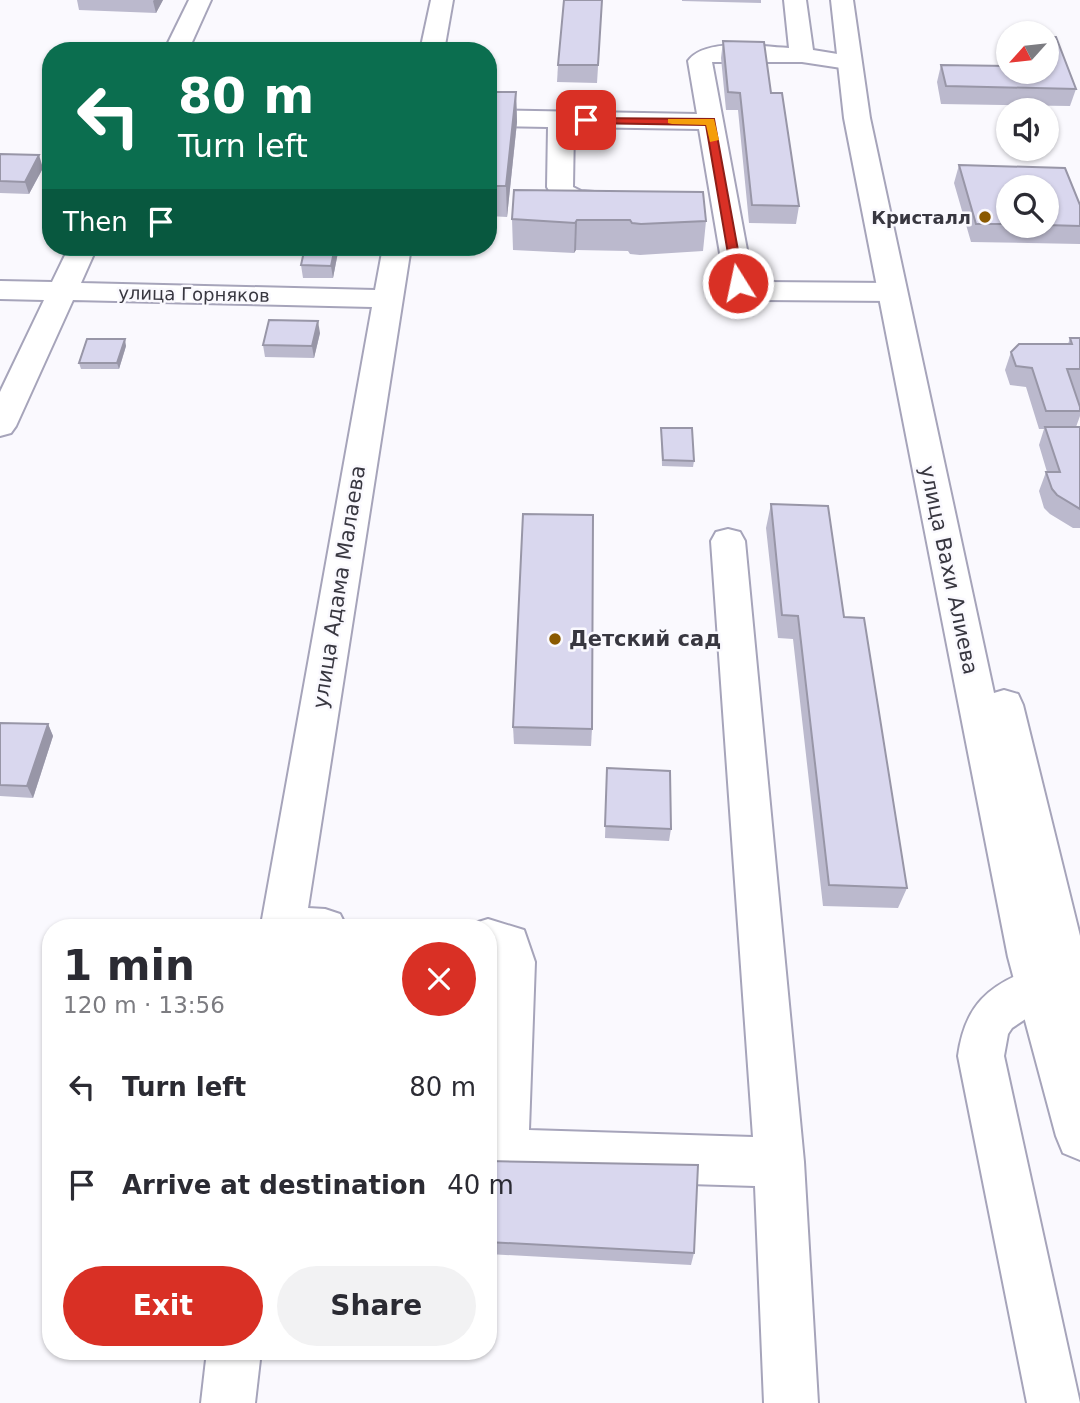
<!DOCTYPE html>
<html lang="en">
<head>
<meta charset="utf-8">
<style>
  body { margin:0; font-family:"DejaVu Sans",sans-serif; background:#f2f2f3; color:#2b2b33; height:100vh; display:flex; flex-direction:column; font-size:26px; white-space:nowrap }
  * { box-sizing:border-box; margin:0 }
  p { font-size:23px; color:#7c7c81 }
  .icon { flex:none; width:38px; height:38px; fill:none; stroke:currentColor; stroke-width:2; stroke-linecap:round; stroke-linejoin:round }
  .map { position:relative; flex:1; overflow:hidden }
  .details { position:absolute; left:42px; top:919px; width:455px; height:441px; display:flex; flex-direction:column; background:#fff; border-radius:28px; box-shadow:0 2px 5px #0004 }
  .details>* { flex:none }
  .top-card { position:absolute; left:42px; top:42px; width:455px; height:214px; border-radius:28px; box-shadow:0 2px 5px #0004; background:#0b6e4f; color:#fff; overflow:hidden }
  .needle { width:46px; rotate:243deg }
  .fabs { position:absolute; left:996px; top:21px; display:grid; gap:14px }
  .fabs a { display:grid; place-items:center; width:63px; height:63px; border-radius:50%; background:#fff; box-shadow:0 2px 5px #0004; font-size:35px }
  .pin { position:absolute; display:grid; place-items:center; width:60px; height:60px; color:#fff; margin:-30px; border-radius:14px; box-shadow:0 4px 10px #0006 }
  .me { position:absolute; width:77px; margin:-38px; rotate:350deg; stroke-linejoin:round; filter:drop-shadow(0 0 5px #0008) }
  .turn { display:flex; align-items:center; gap:24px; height:147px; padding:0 21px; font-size:32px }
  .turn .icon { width:91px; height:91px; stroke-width:2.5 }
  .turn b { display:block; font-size:49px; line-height:60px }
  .then { display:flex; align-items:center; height:66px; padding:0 21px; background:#0003; gap:14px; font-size:26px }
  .round { display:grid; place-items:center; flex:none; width:74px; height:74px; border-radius:37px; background:#f2f2f3 }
  .headline { display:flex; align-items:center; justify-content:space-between; height:119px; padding:0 21px }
  h1 { font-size:42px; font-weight:800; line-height:52px }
  .action { display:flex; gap:14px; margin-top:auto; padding:14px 21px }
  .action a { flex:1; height:80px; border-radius:42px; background:#d93025; color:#fff; font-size:28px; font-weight:800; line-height:80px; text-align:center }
  .action a+a { background:#f2f2f3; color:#2b2b33 }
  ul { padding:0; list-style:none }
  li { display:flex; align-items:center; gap:21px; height:98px; padding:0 21px }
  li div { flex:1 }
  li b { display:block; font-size:26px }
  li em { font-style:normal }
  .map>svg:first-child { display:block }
</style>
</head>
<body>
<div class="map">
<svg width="1080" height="1403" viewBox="0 0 1080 1403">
  <rect width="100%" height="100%" fill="#faf9fe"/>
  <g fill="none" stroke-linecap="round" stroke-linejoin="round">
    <g stroke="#a6a4ba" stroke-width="4">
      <g id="minor">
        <polygon points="189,0 211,0 188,51 164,51"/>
        <polygon points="431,0 453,0 444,51 420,51"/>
        <path d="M784,0H806L813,50L856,57L860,62L856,67L848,69L802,62H712L753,282L892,283L902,286L907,292L902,298L892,301L754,300L733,294L725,283L699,129L574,127L573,187L581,191L622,194L626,200L622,206C600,211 577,206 555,201L547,187L548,127L488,126V110L697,114L688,61C705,37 762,47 789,48Z"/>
        <polygon points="69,247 97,247 81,283 375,290 383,247 411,247 308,908 325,909 340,914 347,928 261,928 261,925 372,307 73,300 16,426 11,433 0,436 0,392 44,300 0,299 0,281 52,282"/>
        <polygon points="728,529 740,532 745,541 804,1162 818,1403 764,1403 755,1186 524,1179 494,1163 488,1150 491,962 488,958 488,928 471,928 472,924 488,919 524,930 535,962 529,1130 753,1137 711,541 716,532"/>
        <path d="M1035,968L1051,974L1058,988L1051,1002L1012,1028L1008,1034L1004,1056L1080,1403H1027L958,1056C965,1005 988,985 1035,968Z"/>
        <polygon points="207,1351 261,1351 255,1403 201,1403"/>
      </g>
    </g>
    <g stroke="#a6a4ba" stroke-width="4">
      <polygon id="major" points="831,0 853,0 870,118 994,693 1004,690 1018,694 1023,705 1080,936 1080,1160 1063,1153 1056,1136 1008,957 844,118"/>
    </g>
    <use href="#minor" fill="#fff" fill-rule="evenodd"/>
    <use href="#major" fill="#fff" fill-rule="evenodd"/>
  </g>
  <g fill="#bbb9cd" fill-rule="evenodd">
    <polygon points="77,0 163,0 156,13 79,10"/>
    <polygon points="602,0 597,83 557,82 558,65"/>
    <polygon points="682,0 761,0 761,3 682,1"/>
    <polygon points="1008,39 1008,63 1004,53"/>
    <polygon points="723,41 771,93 799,206 796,224 749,223 738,110 726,110 721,58"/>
    <polygon points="941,65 1076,89 1070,106 941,104 937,82"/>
    <polygon points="488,92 516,92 517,122 507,217 488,216"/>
    <polygon points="0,154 43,168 29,194 0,193"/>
    <path d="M959,165L1065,168L1080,205V244L971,242L954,183ZM1008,187H1046V226H1008Z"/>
    <polygon points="512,219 706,221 703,251 640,255 630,254 628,251 576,250 574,253 513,250"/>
    <polygon points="286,247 339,247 333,278 303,278 301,265 303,254 287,254"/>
    <polygon points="320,333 314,358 265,357 263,345"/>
    <polygon points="1070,338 1080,338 1080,406 1073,388 1080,407 1080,416 1076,427 1080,427 1080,528 1073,528 1050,514 1044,508 1039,491 1046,472 1047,472 1039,445 1044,429 1039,429 1026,387 1010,385 1005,370 1011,352 1068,344"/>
    <polygon points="126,346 119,369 81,369 79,363"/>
    <polygon points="661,428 694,461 693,467 662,466"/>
    <polygon points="771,504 844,617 907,888 898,908 823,906 793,639 778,638 766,528"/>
    <polygon points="0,723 48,724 53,736 33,798 0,796"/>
    <polygon points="513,727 592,729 591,746 514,744"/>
    <polygon points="607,768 671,829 669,841 605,838"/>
    <polygon points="488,1161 694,1253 691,1265 488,1254"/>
  </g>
  <g fill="#9896a7">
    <polygon points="154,0 163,0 156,13 153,1"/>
    <polygon points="516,92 517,122 507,217 506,186"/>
    <polygon points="39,155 43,168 29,194 25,182"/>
    <polygon points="577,220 576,250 574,253 575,223"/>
    <polygon points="335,247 339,247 333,278 331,266"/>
    <polygon points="318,321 320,333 314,358 312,346"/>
    <polygon points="125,339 126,346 119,369 117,363"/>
    <polygon points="48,724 53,736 33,798 27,786"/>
    <polygon points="493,968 494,983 488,1055 488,1027"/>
  </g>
  <g fill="#d9d7ee" stroke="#9896a7" stroke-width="2">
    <polygon points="564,0 602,0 598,65 558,65"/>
    <polygon points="1046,37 1056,37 1076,89 946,86 941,65 1008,66 1008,72 1046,72"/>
    <polygon points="723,41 764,42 771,93 782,93 799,206 752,205 740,93 728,92"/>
    <polygon points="488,92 516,92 506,186 488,186"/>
    <polygon points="0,154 39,155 25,182 0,181"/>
    <polygon points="959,165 1065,168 1080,205 1080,226 1046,225 1046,187 1008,187 1008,224 976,224"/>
    <polygon points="514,190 703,192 706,221 641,224 632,223 630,220 577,220 575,223 512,219"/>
    <polygon points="305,247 335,247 331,266 301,265"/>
    <polygon points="269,320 318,321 312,346 263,345"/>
    <polygon points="1070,338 1080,338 1080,369 1067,369 1080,407 1080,411 1046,411 1032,368 1016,366 1011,352 1019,344 1072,344"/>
    <polygon points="87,339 125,339 117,363 79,363"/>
    <polygon points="1045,427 1080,427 1080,509 1057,495 1052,489 1046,472 1060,472"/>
    <polygon points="661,428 692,428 694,461 663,460"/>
    <polygon points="771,504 828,506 844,617 864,618 907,888 829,885 798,616 782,615"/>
    <polygon points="523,514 593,515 592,729 513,727"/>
    <polygon points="0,723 48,724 27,786 0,785"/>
    <polygon points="607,768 670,771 671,829 605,826"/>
    <polygon points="488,967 493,968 488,1027"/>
    <polygon points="488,1161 698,1165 694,1253 488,1242"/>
  </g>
  <polygon fill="#d93025" stroke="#8d1f18" stroke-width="2" points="583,118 714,119 744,283 743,286 733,283 706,125 586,123 583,122"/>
  <polygon fill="#f59e0b" points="668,119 714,119 719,140 710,142 706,125 672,124 668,123"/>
  <g fill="#8a5900" stroke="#faf9fe" stroke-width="2.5">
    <circle cx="985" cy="217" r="7"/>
    <circle cx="555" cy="639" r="7"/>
  </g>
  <g text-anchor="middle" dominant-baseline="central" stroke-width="5" stroke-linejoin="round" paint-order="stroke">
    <g font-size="18" font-weight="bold" fill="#383740" stroke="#faf9fe" text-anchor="end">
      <text x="971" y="217">Кристалл</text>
    </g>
    <g font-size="18" fill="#383740" stroke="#faf9fe">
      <text transform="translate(194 294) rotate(1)">улица Горняков</text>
    </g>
    <g font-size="21" fill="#383740" stroke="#faf9fe">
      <text transform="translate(949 570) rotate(78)">улица Вахи Алиева</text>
      <text transform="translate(339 587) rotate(-81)">улица Адама Малаева</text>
    </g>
    <g font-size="21" font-weight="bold" fill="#383740" stroke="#faf9fe" text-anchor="start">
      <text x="569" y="639">Детский сад</text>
    </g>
  </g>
</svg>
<div class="fabs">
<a><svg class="needle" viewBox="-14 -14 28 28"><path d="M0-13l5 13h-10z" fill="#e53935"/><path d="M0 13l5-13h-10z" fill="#7c7c81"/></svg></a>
<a><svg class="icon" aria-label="sound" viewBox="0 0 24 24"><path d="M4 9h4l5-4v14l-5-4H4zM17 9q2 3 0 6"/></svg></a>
<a><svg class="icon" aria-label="search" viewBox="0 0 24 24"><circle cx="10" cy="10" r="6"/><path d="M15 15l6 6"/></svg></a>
</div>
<div class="pin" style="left:586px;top:120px;background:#d93025"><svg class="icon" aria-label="arrive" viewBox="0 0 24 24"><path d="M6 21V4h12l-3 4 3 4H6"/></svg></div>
<svg class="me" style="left:738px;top:283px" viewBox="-20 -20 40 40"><circle r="17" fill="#d93025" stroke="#fff" stroke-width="3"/><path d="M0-11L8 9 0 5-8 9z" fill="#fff"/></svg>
<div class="top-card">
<div class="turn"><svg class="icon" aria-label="left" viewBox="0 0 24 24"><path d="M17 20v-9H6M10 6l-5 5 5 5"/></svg><div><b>80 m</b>Turn left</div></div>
<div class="then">Then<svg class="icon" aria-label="arrive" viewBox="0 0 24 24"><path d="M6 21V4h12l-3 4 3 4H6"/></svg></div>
</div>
<section class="details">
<div class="headline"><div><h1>1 min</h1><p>120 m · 13:56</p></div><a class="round" style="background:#d93025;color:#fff"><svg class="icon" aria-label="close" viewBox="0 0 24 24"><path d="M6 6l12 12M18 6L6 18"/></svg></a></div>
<ul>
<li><svg class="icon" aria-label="left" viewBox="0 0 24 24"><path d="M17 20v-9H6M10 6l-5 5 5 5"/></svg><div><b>Turn left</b></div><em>80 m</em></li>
<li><svg class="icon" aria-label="arrive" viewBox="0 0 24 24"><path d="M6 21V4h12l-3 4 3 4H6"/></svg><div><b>Arrive at destination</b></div><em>40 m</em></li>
</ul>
<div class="action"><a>Exit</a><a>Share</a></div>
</section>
</div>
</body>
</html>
